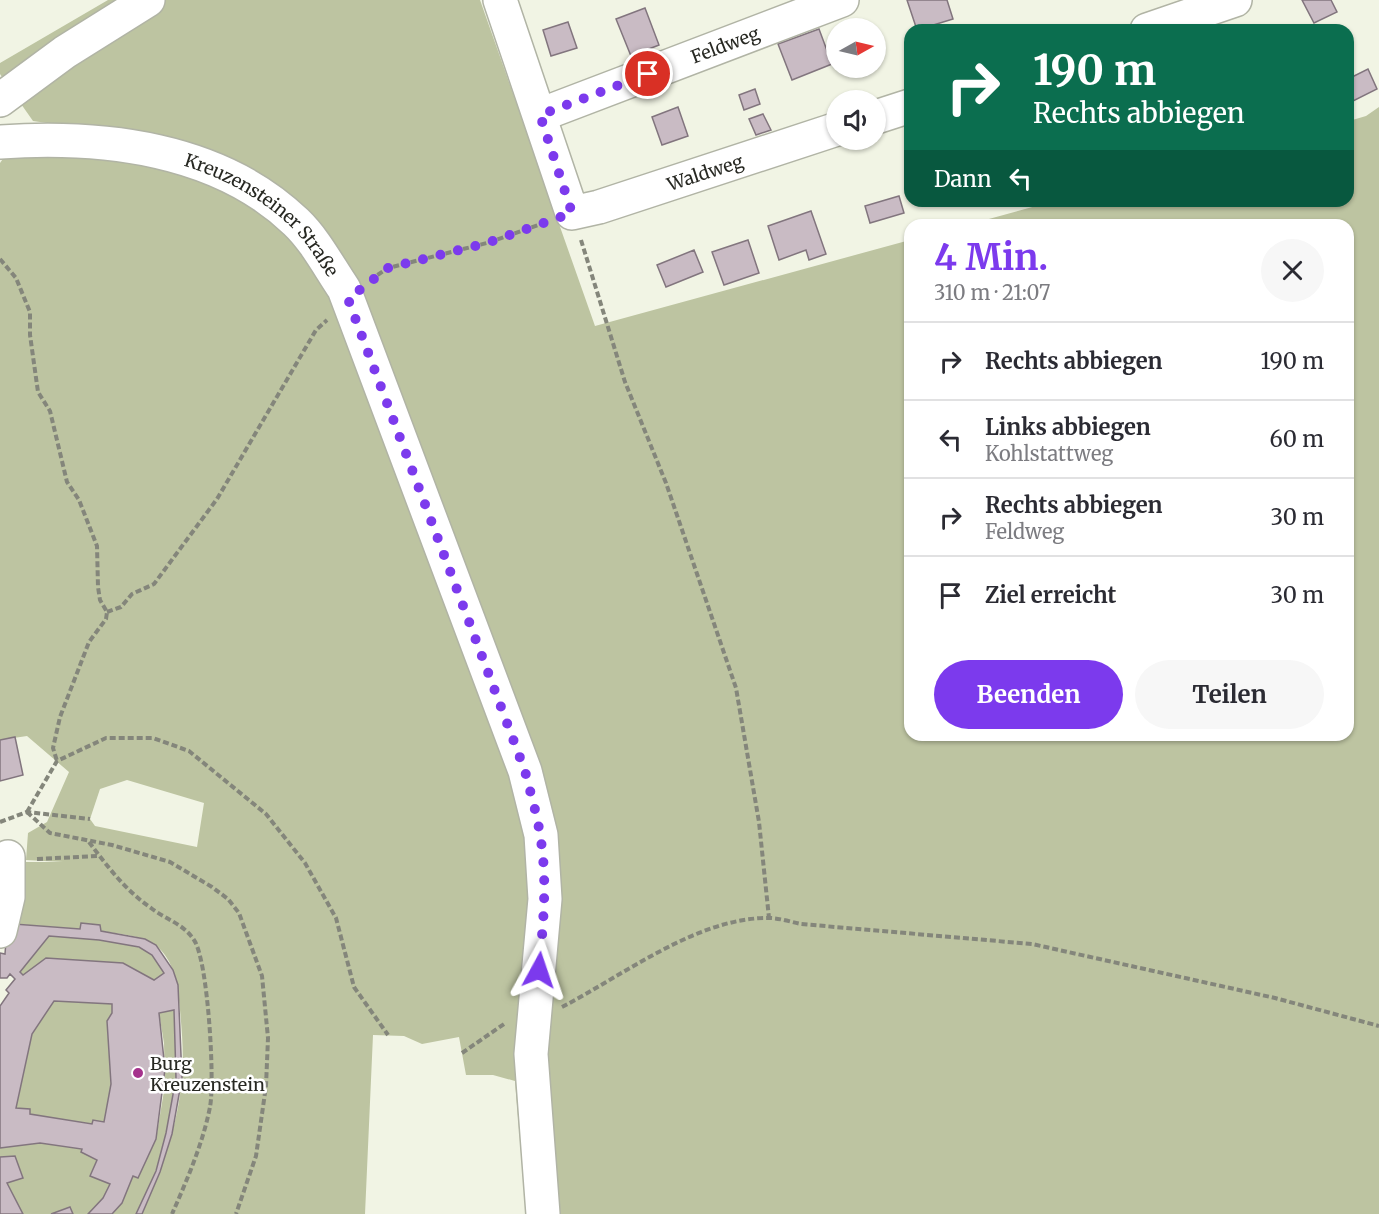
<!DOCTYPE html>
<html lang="de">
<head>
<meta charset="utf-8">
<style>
  body { margin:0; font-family:Merriweather,serif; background:#f7f7f7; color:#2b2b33; height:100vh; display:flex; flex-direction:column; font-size:22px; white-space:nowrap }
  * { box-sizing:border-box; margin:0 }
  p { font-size:20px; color:#7c7c81 }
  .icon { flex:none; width:33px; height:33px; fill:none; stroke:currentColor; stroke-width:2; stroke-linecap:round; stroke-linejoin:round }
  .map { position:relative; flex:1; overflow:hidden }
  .details { position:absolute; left:904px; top:219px; width:450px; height:522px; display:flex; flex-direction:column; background:#fff; border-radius:18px; box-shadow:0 2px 4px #0004 }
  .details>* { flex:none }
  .top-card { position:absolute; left:904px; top:24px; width:450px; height:183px; border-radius:18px; box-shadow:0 2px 4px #0004; background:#0b6e4f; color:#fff; overflow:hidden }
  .needle { width:39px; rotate:82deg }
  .tools { position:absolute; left:826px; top:18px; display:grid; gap:12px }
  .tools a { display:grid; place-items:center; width:60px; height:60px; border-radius:50%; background:#fff; box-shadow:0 2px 4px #0004; font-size:30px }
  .pin { position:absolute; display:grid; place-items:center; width:51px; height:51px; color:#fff; margin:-26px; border:3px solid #fff; border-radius:50%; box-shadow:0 2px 6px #0007 }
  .me { position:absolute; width:66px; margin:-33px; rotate:5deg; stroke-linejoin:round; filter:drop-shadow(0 0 4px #0008) }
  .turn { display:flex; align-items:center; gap:21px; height:126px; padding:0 30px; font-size:27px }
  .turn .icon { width:78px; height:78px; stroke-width:2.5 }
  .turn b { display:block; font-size:42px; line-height:51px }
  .then { display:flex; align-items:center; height:57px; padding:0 30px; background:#0003; gap:12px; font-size:22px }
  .round { display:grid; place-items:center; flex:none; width:63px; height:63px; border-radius:32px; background:#f7f7f7 }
  .overview { display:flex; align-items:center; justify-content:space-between; height:102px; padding:0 30px }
  h1 { font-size:36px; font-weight:700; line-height:45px; color:#7c3aed }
  .cta { display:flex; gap:12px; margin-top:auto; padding:12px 30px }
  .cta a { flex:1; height:69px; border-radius:36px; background:#7c3aed; color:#fff; font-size:24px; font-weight:700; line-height:69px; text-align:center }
  .cta a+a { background:#f7f7f7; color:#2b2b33 }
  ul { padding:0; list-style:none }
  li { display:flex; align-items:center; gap:18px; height:78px; padding:0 30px; border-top:2px solid #e1e1e2 }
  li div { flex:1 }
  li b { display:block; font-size:22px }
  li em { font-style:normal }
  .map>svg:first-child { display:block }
</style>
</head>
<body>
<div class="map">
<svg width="1379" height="1214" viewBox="0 0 1379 1214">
  <rect width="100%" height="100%" fill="#f1f4e4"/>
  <g fill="#bdc4a1" fill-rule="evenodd">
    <path d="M108,0H480L595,326L910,240V735H1348V225H967L1054,201H1348L1349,121L1366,116L1379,107V1214H526L515,1081L493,1075H466L459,1037L422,1044L404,1036L373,1035L365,1214H142C161,1171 178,1126 182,1078C184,1056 182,1032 180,1010C178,987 175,959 154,944C140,935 118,934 101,931L100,925L82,923L80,929L15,924L20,862H63L26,860L28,833L47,822L69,772L27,736L0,740V163L5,156L81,128L33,121L0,74V63ZM127,780L204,803L197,847L95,826L90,819L100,789Z"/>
    <path d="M49,936C74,938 131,938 151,954C156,959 160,967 164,973L154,980L123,963L46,958L23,975L20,972Z"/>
    <polygon points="54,1001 112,1004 112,1013 107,1022 111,1084 104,1122 93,1120 92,1124 30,1114 30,1109 16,1108 32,1034"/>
    <path d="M174,1010C174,1033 179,1058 176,1080C171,1125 159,1175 136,1214H112L122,1203L133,1176L138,1178L156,1139L165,1085L164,1043L159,1013Z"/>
    <polygon points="40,1143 82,1149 82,1152 97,1160 90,1176 110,1184 103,1198 88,1214 73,1214 70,1207 51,1214 23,1214 7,1183 23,1177 15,1157 0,1157 0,1148"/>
  </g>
  <g fill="#c9bbc4" stroke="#82757e" stroke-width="1.5" fill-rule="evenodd">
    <polygon points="907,0 947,0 953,19 917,30"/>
    <polygon points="1302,0 1331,0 1337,12 1314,23"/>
    <polygon points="645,8 659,45 631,56 616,19"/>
    <polygon points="568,22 577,48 551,56 543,30"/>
    <polygon points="819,29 832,64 792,80 778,44"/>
    <polygon points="1368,69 1377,89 1353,101 1348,91 1348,79"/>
    <polygon points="755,89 760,104 744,110 739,95"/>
    <polygon points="678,107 688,136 662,145 652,117"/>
    <polygon points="763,114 771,130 756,135 749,119"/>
    <polygon points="899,196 904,213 870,223 865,206"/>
    <polygon points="811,211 826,254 809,260 806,250 779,260 768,226"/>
    <polygon points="748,240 759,273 724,285 712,252"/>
    <polygon points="694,250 703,272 666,287 657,265"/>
    <polygon points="15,737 23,775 0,781 0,740"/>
    <path d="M81,923L100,925L101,931L145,939L156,945L173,970L178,985L182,1078L172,1134L160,1172L142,1214H136L156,1171L166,1133L176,1078L174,1010L159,1013L165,1069L156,1139L138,1178L133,1176L122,1203L112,1214H88L103,1198L110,1184L90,1176L97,1160L81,1152L82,1149L40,1143L0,1148V1006L9,993L6,990L15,979L10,974L7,978H0V953L5,954L6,941L14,924L80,929ZM49,936L99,940L139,947L152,955L164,973L154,980L123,963L46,958L23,975L20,972ZM54,1001L112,1004V1013L107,1021L111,1084L104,1122L93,1120L92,1124L30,1114V1109L16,1108L32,1034Z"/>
    <polygon points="15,1156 23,1178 7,1183 23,1214 0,1214 0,1157"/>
    <polygon points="70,1207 73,1214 51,1214"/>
  </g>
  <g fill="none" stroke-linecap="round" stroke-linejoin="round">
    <g stroke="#b1b4a5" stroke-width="36">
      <g id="minor">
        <path id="s1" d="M500,0L572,213L599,207L837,129"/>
        <polyline points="1147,30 1235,0"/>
        <polyline points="0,100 65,52 148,0"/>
        <path id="s2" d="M540,115L842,0"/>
        <polyline points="876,117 910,106"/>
        <path id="s3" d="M0,142C103,135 219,148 296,222C315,240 329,267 344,289L525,771L541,835L545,899L531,1054L543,1214"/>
        <polyline points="0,931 8,897 8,857"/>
      </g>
    </g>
    <g stroke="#84867b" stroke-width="4" stroke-dasharray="6 3" stroke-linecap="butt">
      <polyline points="581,240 625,382 666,483 736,688 759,822 769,918"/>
      <polyline points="0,259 16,278 30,312 30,335 38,392 50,411 67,482 79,500 97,546 98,587 100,600 107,612 106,619 89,642 60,717 53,748 57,761"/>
      <polyline points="370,280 388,268 487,243 547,222"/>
      <polyline points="107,612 121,607 132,594 154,584 217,499 316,330 327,320"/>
      <polyline points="27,812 57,761 106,738 153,738 189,751 266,814 305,863 336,918 354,987 388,1035"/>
      <polyline points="27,812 50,833 112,845 170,862 212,887 228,899 239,913 262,976 268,1038 266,1086 256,1156 236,1214"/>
      <polyline points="0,822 27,812 90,819"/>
      <path d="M89,842C107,866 126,891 151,908C165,919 184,924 194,940C208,960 215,1081 210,1107C203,1143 187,1180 172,1214"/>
      <polyline points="37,859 98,856"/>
      <path d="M562,1007C624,975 698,917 769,918C779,918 791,922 801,924L1032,944L1275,998L1379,1026"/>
      <polyline points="462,1053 504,1024"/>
    </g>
    <use href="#minor" stroke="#fff" stroke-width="33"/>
  </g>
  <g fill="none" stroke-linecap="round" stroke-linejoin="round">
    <path stroke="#7c3aed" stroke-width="10" stroke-dasharray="0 18" d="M539,970C543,925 548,880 540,835C537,813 530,792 525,771L348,299L388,268L487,243L572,213L540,115L648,74"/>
  </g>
  <circle fill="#a5328c" stroke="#fff" stroke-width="2" cx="138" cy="1073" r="6"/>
  <g text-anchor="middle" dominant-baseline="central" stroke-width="5" stroke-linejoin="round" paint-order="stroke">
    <g font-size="18" fill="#272822" stroke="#fff">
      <text stroke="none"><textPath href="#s2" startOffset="198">Feldweg</textPath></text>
      <text stroke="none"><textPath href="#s1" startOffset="364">Waldweg</textPath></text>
      <text stroke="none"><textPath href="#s3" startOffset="284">Kreuzensteiner Straße</textPath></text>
    </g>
    <g font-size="18" fill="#272822" stroke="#fff" text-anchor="start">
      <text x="150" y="1063">Burg<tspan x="150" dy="21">Kreuzenstein</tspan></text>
    </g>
  </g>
</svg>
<div class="tools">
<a><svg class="needle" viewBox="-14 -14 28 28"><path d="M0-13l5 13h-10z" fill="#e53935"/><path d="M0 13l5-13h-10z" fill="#7c7c81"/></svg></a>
<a><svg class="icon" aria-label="sound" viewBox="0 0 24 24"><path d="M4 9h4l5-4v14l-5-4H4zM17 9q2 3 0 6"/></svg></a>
</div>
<div class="pin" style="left:648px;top:74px;background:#d93025"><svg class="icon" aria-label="arrive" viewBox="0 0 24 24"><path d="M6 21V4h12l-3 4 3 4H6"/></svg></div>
<svg class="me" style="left:539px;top:970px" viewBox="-20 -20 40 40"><path d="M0-17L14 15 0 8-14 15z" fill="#7c3aed" stroke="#fff" stroke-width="4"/></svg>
<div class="top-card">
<div class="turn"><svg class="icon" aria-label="right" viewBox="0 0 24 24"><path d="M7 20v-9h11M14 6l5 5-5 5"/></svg><div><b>190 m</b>Rechts abbiegen</div></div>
<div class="then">Dann<svg class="icon" aria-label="left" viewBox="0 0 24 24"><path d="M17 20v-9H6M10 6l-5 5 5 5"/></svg></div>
</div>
<section class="details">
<div class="overview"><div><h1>4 Min.</h1><p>310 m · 21:07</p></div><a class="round"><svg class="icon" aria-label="close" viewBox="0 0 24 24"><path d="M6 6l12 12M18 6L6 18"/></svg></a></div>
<ul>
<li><svg class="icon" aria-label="right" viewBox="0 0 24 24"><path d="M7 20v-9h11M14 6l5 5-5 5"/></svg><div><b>Rechts abbiegen</b></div><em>190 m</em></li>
<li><svg class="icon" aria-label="left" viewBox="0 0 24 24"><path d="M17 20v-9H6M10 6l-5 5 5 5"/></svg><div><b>Links abbiegen</b><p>Kohlstattweg</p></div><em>60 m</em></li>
<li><svg class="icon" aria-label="right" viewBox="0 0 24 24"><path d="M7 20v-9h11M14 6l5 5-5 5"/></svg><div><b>Rechts abbiegen</b><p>Feldweg</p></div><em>30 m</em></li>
<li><svg class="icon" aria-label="arrive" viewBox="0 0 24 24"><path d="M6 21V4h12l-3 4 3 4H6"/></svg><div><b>Ziel erreicht</b></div><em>30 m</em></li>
</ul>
<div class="cta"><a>Beenden</a><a>Teilen</a></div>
</section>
</div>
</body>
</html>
